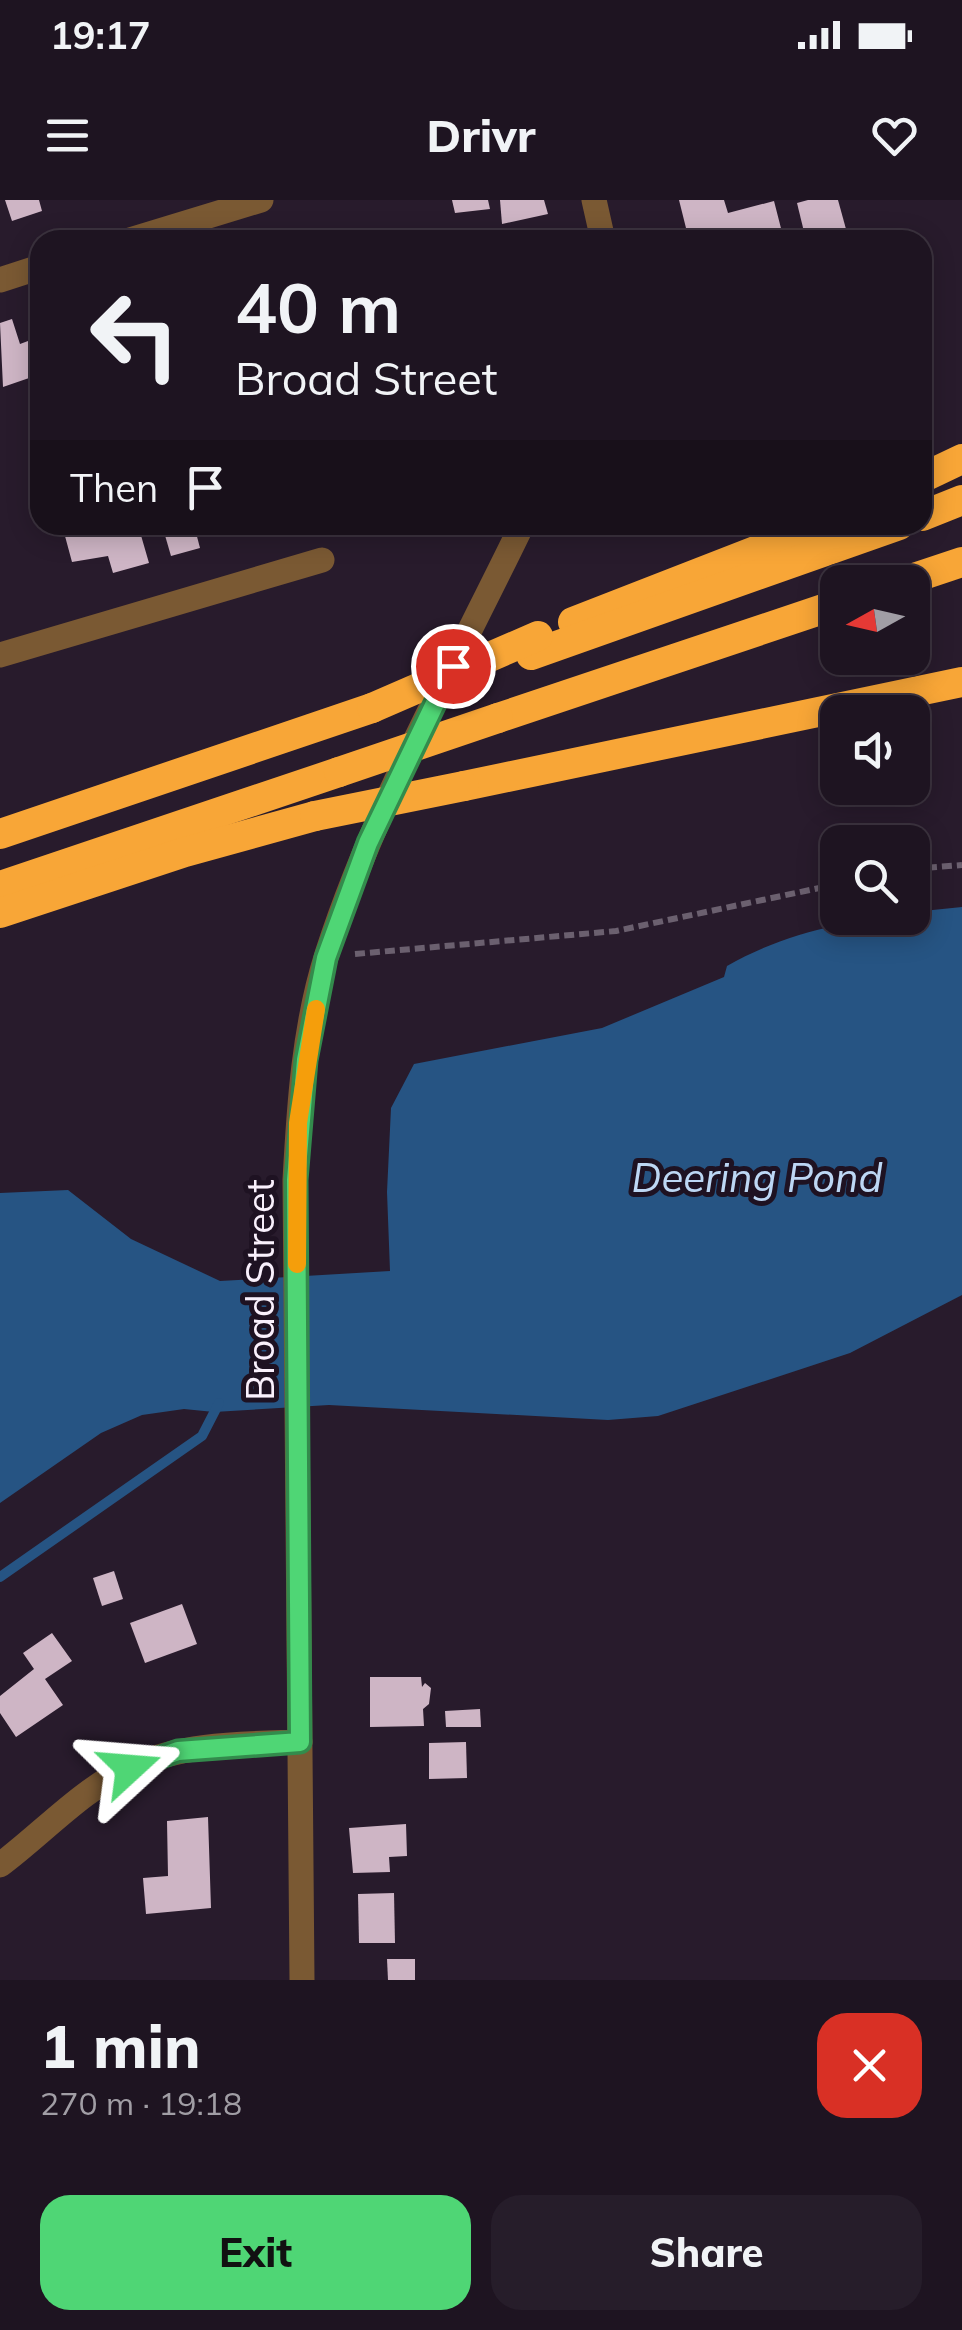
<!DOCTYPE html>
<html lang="en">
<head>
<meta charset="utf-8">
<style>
  body { margin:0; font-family:Mulish,sans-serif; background:#261d2a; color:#f1f3f6; height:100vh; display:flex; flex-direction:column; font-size:38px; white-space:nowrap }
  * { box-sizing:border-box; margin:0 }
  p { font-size:32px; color:#a19ea5 }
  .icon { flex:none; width:55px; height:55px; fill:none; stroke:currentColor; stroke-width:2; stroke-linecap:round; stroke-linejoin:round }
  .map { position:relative; height:1780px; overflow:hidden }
  .panel { display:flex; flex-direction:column; background:#1e1421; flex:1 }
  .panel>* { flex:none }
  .banner { position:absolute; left:30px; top:30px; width:902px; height:305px; border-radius:30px; box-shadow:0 5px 25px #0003,0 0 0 2px #3c333f; background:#1e1421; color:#f1f3f6; overflow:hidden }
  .needle { width:65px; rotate:262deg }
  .fabs { position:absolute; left:820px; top:365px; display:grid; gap:20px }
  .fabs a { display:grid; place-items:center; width:110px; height:110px; border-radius:20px; background:#1e1421; box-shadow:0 5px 25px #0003,0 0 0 2px #3c333f; font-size:50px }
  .pin { position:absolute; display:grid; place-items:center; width:85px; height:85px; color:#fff; margin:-42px; border:5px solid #fff; border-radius:50%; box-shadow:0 2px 10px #0007 }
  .me { position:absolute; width:110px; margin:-55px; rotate:71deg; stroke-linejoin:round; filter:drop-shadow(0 0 8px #0008) }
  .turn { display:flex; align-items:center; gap:35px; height:210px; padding:0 40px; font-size:45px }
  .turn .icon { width:130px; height:130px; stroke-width:2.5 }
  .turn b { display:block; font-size:70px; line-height:85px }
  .then { display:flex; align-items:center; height:95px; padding:0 40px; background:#0003; gap:20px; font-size:38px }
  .round { display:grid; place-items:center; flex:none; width:105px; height:105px; border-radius:30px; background:#261d2a }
  .head { display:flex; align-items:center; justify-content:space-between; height:170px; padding:0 40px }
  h1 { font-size:60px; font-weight:800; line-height:75px }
  .cta { display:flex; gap:20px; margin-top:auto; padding:20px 40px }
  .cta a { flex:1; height:115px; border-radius:30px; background:#4fd675; color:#111; font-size:40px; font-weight:800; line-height:115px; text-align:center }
  .cta a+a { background:#261d2a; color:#f1f3f6 }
  .status { display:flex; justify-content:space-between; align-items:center; height:70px; padding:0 50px; background:#1e1421; direction:ltr }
  .status svg { height:28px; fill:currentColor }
  header { display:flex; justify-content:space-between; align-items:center; height:130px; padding:0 40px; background:#1e1421; font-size:45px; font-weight:800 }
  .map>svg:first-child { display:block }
</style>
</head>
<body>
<div class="status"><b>19:17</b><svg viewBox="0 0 49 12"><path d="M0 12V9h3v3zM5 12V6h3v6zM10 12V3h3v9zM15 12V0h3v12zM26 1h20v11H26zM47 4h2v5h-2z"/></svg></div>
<header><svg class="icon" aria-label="menu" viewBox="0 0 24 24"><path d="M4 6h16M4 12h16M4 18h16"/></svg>Drivr<svg class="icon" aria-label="heart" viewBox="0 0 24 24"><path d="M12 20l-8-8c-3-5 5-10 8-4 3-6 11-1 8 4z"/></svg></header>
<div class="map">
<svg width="962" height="1780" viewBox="0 0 962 1780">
  <rect width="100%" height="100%" fill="#281b2c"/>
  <path fill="#265483" d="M962,707V1095L850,1153L658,1216L608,1220L329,1205L214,1212L184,1209L142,1215L101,1233L0,1303V993L68,990L131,1039L220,1081L390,1071L387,992L391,908L414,864L602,828L724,777L727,766C783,734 849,718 912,718L913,712Z"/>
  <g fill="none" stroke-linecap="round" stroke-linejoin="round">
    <polyline stroke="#265483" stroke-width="10" points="0,1377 202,1236 219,1203"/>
  </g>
  <g fill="#ceb5c5">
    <polygon points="5,0 39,0 42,11 12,21"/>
    <polygon points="452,0 488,0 490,9 455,13"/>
    <polygon points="500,0 544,0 548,14 502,24"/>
    <polygon points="679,0 724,0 728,13 774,1 784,40 689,40"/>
    <polygon points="808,0 838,0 849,40 806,40 797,3"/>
    <polygon points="12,119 20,144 28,141 35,164 29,166 32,177 3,187 0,123"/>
    <polygon points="62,325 138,325 149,363 113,373 108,356 72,362"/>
    <polygon points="162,325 194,325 200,348 171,356"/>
    <polygon points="114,1371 123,1399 102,1406 93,1378"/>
    <polygon points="182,1404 197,1444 145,1463 130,1423"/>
    <polygon points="52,1433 72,1461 45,1479 63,1505 16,1537 0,1513 0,1496 34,1469 23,1453"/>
    <polygon points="370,1477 421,1477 422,1487 425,1483 431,1488 429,1504 423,1509 424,1526 370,1527"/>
    <polygon points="480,1509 481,1527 446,1527 445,1511"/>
    <polygon points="466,1542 467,1578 429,1579 429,1543"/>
    <polygon points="208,1617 211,1708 146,1714 143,1678 168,1676 167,1621"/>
    <polygon points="406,1624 407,1656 389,1657 390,1672 353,1673 349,1628"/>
    <polygon points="394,1693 395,1743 359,1743 358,1694"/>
    <polygon points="387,1759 415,1759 415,1780 388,1780"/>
  </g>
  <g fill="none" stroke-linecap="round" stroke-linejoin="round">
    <g stroke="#6b606f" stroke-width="6" stroke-dasharray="10 5" stroke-linecap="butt">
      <polyline points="912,669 962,665"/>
      <polyline points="355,754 616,731 838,684"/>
    </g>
    <g stroke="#7a5933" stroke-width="25">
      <polyline points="130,40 261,0"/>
      <polyline points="0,80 40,67"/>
      <polyline points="0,455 322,360"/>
      <path d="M0,1665C43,1633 82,1589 131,1567C184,1543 244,1544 300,1542"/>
    </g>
    <g stroke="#7a5933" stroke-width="25">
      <polyline points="594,0 603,40"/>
      <path d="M302,1780L295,980C299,906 304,826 327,754C375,605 454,466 522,325"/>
    </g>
    <g stroke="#f8a637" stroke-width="30">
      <polyline points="922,278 962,259"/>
      <polyline points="922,316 962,300"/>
      <polyline points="902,382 962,362"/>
      <polyline points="573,422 822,325"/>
      <polyline points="531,455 899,325"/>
      <polyline points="498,518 838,404"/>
      <polyline points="464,586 962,482"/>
      <polyline points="0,634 372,508"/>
      <polyline points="0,686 339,572"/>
      <polyline points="0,713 185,652 315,616"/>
    </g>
    <g stroke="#f8a637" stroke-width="30">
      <polyline points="372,508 538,436"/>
      <polyline points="339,572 498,518"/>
      <polyline points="315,616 464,586"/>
    </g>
  </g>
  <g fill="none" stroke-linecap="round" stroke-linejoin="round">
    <g stroke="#338b4c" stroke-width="25">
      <polyline id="route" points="130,1568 178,1551 300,1542 296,980 306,860 326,758 368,643 453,466"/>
    </g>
    <use href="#route" stroke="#4fd675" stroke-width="18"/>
    <polyline stroke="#f59e0b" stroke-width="18" points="297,1064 298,923 316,809"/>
  </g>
  <g text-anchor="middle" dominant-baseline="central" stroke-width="10" stroke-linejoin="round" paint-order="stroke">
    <g font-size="38" fill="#f9f0fc" stroke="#1e1222">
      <text transform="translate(260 1090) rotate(-90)">Broad Street</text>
    </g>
    <g font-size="40" font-style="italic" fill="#bdd7f4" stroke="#1e1222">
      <text x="757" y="977">Deering Pond</text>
    </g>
  </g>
</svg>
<div class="fabs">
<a><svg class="needle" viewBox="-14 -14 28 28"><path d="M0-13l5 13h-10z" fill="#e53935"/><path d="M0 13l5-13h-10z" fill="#a19ea5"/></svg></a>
<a><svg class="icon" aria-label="sound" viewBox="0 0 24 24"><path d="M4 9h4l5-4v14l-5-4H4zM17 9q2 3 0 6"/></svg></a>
<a><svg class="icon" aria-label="search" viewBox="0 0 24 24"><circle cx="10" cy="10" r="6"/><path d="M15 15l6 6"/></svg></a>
</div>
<div class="pin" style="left:453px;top:466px;background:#d93025"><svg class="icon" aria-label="arrive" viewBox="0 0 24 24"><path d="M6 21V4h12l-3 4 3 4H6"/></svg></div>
<svg class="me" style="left:130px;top:1568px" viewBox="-20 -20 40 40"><path d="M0-17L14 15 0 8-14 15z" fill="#4fd675" stroke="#fff" stroke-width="4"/></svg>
<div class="banner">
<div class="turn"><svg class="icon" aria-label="left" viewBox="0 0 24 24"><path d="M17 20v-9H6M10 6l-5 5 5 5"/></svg><div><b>40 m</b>Broad Street</div></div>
<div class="then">Then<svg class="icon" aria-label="arrive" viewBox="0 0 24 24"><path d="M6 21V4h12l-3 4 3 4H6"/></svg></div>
</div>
</div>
<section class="panel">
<div class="head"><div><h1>1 min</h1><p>270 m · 19:18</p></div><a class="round" style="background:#d93025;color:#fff"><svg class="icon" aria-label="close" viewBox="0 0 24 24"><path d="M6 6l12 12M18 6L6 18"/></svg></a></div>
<div class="cta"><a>Exit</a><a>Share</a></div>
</section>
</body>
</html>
